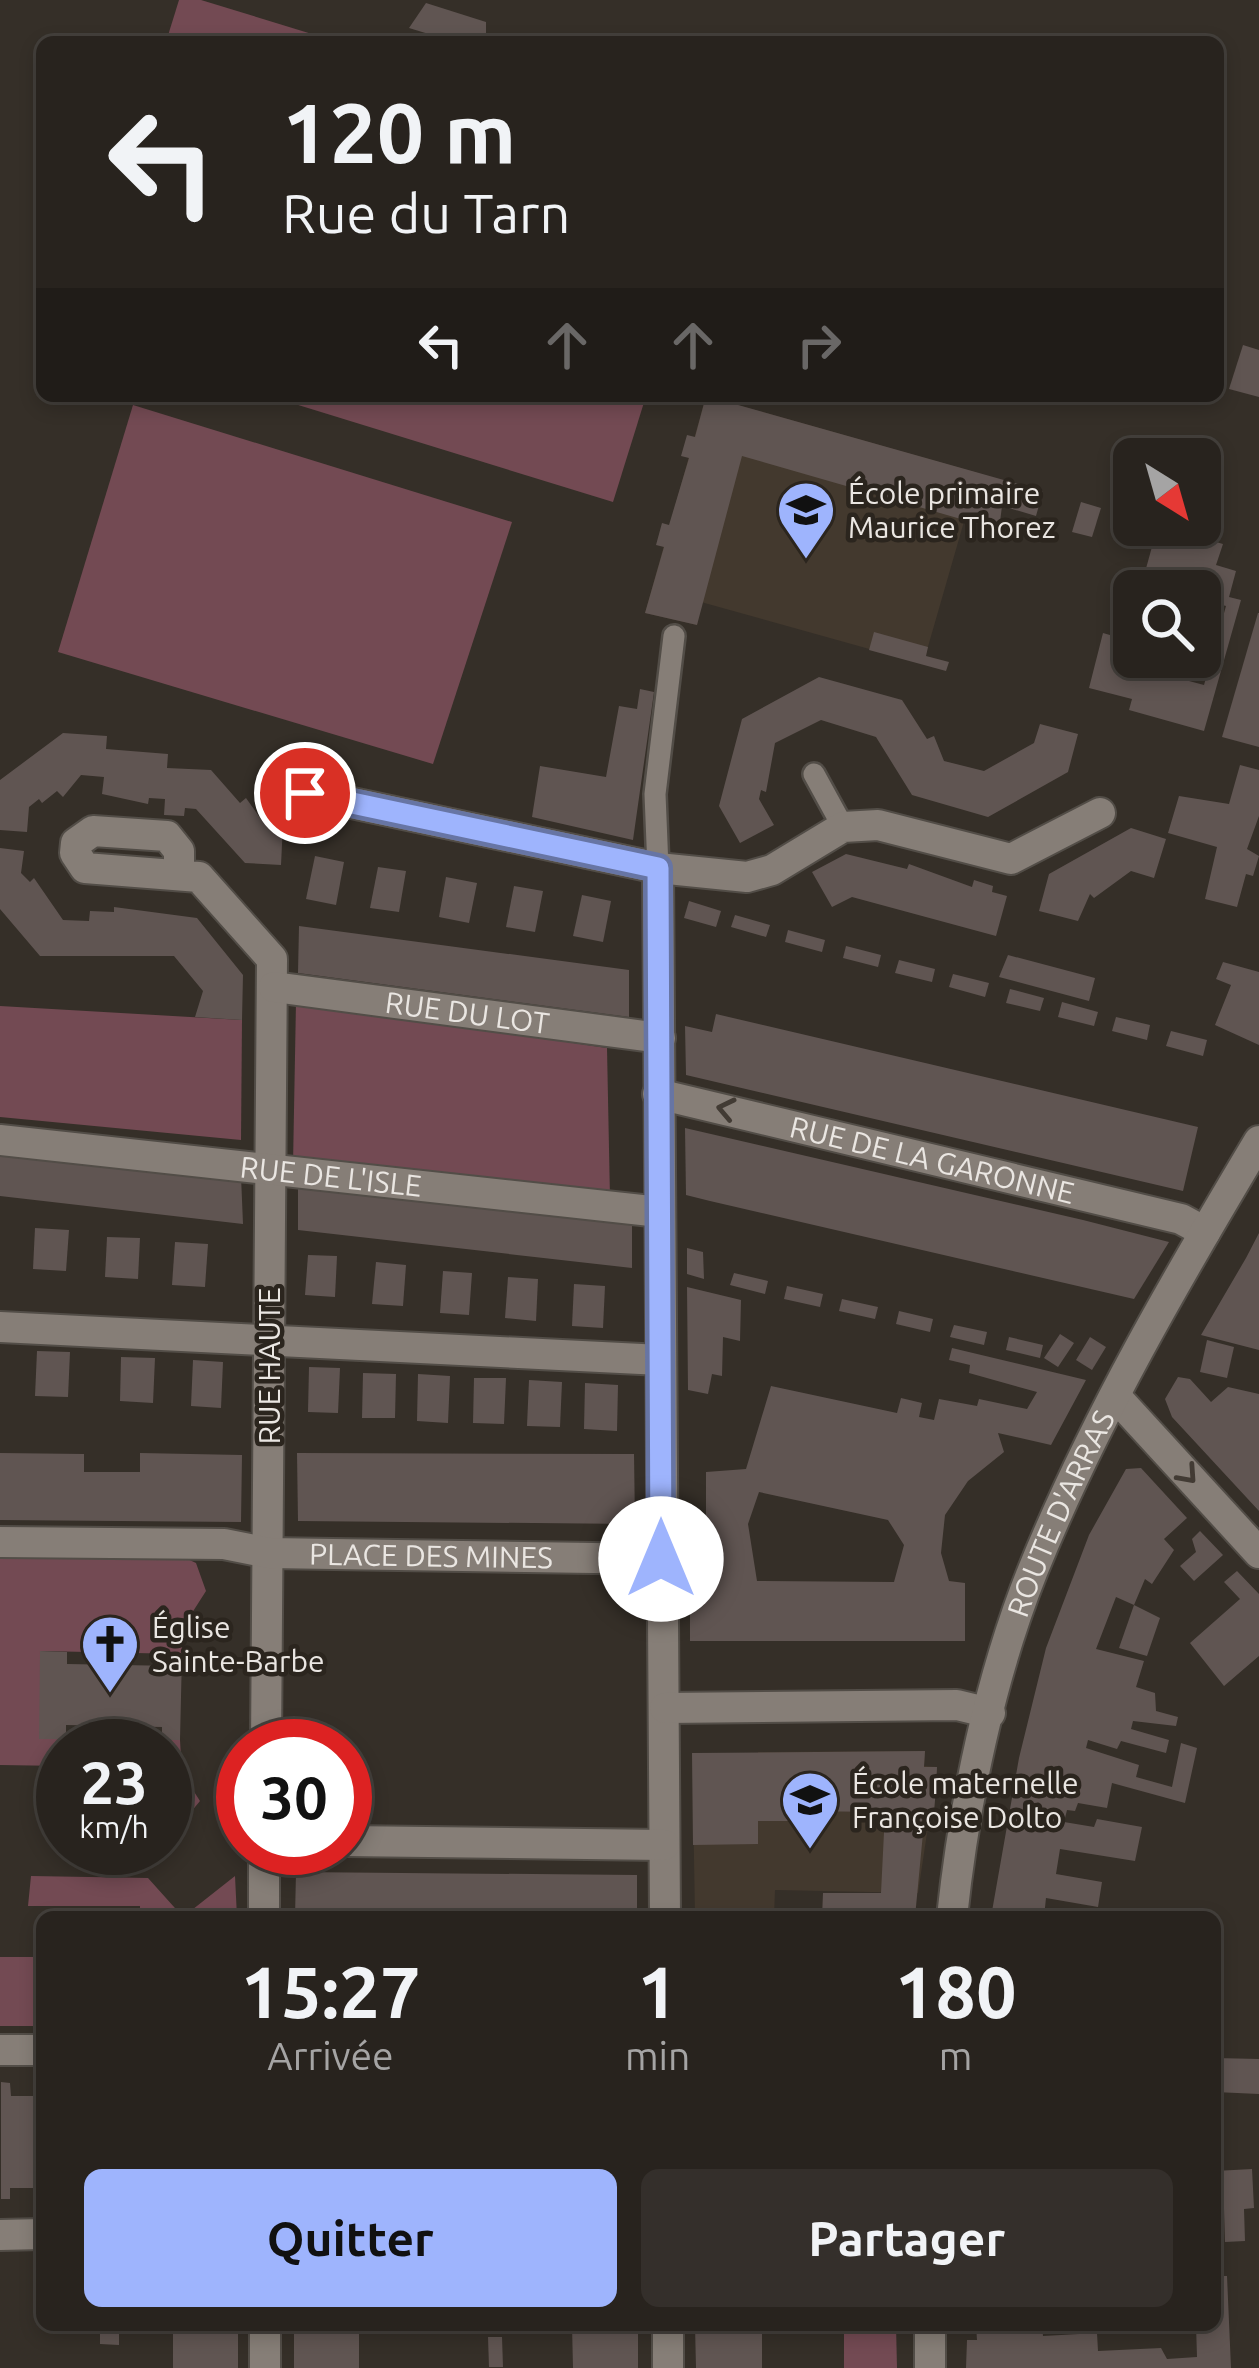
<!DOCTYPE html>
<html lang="fr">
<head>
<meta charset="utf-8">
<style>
  body { margin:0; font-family:Ubuntu,sans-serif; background:#342f2b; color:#f1f3f6; height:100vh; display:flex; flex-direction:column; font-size:45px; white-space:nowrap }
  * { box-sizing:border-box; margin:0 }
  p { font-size:39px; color:#a5a4a4 }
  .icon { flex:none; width:66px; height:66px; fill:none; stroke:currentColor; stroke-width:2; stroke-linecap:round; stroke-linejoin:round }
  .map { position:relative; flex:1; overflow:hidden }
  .sheet { position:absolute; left:36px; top:1911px; width:1185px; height:420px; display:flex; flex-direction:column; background:#28231e; border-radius:18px; box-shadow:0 6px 18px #0003,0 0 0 3px #44403c }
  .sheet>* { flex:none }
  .top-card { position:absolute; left:36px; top:36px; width:1188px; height:366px; border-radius:18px; box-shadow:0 6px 18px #0003,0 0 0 3px #44403c; background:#28231e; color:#f1f3f6; overflow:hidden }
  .needle { width:78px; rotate:143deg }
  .tools { position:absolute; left:1113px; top:438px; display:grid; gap:24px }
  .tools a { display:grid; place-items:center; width:108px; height:108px; border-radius:18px; background:#28231e; box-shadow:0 6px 18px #0003,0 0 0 3px #44403c; font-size:60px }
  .speed { position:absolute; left:36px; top:1719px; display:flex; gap:24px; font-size:60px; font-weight:700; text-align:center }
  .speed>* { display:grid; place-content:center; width:156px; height:156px; border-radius:50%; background:#28231e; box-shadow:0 6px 18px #0003,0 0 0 3px #44403c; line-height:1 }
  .speed small { font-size:30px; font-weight:400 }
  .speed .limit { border:18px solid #d22; background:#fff; color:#111 }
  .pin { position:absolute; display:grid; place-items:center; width:102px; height:102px; color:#fff; margin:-51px; border:6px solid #fff; border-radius:50%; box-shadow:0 3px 12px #0007 }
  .me { position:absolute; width:132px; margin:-66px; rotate:0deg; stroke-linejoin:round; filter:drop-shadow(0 0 9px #0008) }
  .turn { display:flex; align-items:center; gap:42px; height:252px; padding:0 48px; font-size:54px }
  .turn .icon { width:156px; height:156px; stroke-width:2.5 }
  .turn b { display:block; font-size:84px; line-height:102px }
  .lanes { display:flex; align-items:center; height:114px; padding:0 48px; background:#0003; justify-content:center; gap:60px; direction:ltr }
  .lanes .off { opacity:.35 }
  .eta { display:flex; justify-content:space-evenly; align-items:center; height:204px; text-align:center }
  .eta b { font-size:72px; font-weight:700; line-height:84px }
  .button { display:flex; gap:24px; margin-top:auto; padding:24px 48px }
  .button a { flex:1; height:138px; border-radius:18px; background:#9eb4fd; color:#111; font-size:48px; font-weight:700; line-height:138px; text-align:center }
  .button a+a { background:#342f2b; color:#f1f3f6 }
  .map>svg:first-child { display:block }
</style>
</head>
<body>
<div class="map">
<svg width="1259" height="2368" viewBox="0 0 1259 2368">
  <rect width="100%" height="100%" fill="#352f28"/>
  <g fill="#43392e">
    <polygon points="706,396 978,473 923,664 701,602 697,625 645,613"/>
    <polygon points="925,1751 924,1766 937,1767 918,1893 775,1890 774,1917 695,1917 693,1800 757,1799 758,1752"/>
  </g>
  <g fill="#734a53">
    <polygon points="179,0 201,0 338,42 166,42"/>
    <polygon points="269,396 646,396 613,502"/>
    <polygon points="133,405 512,522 433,764 58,652"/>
    <polygon points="296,1002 607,1048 610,1199 293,1165"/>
    <polygon points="0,1006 242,1020 241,1140 0,1117"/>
    <polygon points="0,1552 179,1555 196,1563 206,1591 183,1627 182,1654 41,1651 40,1738 180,1740 182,1773 200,1801 165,1843 165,1746 63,1746 63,1766 0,1765"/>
    <polygon points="31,1876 148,1878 183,1917 235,1876 237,1917 140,1917 140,1906 28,1906"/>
    <rect x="0" y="1957" width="42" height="69"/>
    <polygon points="844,2325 896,2325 897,2368 844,2368"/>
  </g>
  <g fill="#605552" fill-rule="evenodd">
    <polygon points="426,3 486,22 486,42 455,42 409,28"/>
    <polygon points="1243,345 1259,350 1259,397 1229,389"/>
    <polygon points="706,396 1043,491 1036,516 1002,506 999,530 742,456 697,625 645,613 664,547 656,545 662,523 669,525 689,458 681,456 687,435 695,437"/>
    <polygon points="1081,502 1101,508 1092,537 1072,532"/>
    <polygon points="1158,525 1223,544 1216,565 1236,571 1229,597 1241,600 1204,731 1129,710 1132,699 1089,688 1103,633 1134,642 1134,657 1179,657 1174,677 1204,685 1226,606 1200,599 1200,591 1142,583"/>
    <polygon points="1258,613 1259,613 1259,747 1222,737"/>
    <polygon points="874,632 928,647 926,656 949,662 946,671 869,650"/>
    <polygon points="819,677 902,700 927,739 934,736 944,761 984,771 1034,743 1040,724 1078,734 1068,772 988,817 912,795 876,737 821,720 775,743 766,792 761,790 759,799 774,825 740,843 719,806 742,719"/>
    <polygon points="640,689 654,692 633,840 532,817 540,766 606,777 619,706 637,709"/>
    <polygon points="63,733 107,736 106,749 168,754 167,768 211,770 240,803 246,798 263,822 283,824 281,865 245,863 196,809 185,808 184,816 164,815 165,799 149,798 148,804 102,794 104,777 81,775 63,797 57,791 42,803 39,799 29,807 27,832 0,830 0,780"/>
    <polygon points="1240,765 1259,770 1259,816 1247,849 1259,856 1253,876 1246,874 1237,907 1205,899 1217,847 1168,833 1179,796 1229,804"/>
    <polygon points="1131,828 1166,839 1154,878 1131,871 1094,898 1090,894 1078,921 1039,911 1049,874"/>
    <polygon points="0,848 24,851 21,873 30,882 34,878 63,920 89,921 90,911 114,912 114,907 197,918 243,975 242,1020 195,1017 203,991 174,956 40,956 0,909"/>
    <polygon points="846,854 907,869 909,864 972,887 974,880 993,886 992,892 1007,896 996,936 852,897 832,907 812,872"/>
    <polygon points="315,856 344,862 336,905 306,899"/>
    <polygon points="378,867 406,871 399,912 370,908"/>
    <polygon points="446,877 477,883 469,923 439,917"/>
    <polygon points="514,886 543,891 535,932 506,927"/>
    <polygon points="582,895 611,901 603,942 573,936"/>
    <polygon points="689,901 721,911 716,927 684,918"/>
    <polygon points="735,915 770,925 766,937 731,927"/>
    <polygon points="299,926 629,970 629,1017 298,973"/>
    <polygon points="788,930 825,940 822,952 785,942"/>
    <polygon points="846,946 881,955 878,967 843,958"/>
    <polygon points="1008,955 1095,978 1089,1001 999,977"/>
    <polygon points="899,960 935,969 932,982 895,973"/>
    <polygon points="1223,962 1259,972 1259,1045 1215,1025 1231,985 1216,979"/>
    <polygon points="953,974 989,983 985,997 949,987"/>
    <polygon points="1010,989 1044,998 1040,1011 1006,1003"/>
    <polygon points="1062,1002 1098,1012 1094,1026 1058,1017"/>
    <polygon points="716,1014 1198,1127 1183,1191 686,1075 685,1026 712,1032"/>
    <polygon points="1116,1017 1150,1025 1147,1040 1112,1031"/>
    <polygon points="1171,1031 1207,1040 1203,1056 1166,1046"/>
    <polygon points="685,1128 1083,1220 1169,1242 1134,1299 710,1201 686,1195"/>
    <polygon points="0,1150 241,1176 243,1224 0,1196"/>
    <polygon points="298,1183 632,1221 632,1268 298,1230"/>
    <polygon points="35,1228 69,1230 66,1271 33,1269"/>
    <polygon points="1259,1233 1259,1350 1201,1335 1246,1258"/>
    <polygon points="107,1237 140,1238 138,1279 105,1277"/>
    <polygon points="175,1242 208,1244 205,1287 172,1285"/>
    <polygon points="687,1248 703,1252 704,1279 687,1274"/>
    <polygon points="308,1255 337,1256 335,1297 305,1295"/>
    <polygon points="376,1262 406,1265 403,1306 372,1304"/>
    <polygon points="443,1271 472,1273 469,1315 440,1313"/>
    <polygon points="734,1273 768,1281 765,1294 730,1285"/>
    <polygon points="508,1277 538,1279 536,1321 505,1318"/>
    <polygon points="574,1284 605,1286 603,1328 572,1326"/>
    <polygon points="787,1286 823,1294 820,1307 784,1299"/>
    <polygon points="687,1287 741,1300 740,1341 723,1337 722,1376 712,1374 708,1394 688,1390"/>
    <polygon points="842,1299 878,1307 875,1319 839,1311"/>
    <polygon points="899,1311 933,1319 930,1332 896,1324"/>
    <polygon points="954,1325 987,1332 984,1345 950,1337"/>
    <polygon points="1060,1334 1074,1343 1058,1367 1044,1358"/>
    <polygon points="1009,1337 1043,1345 1040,1358 1006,1350"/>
    <polygon points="1090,1337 1106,1347 1092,1370 1076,1360"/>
    <polygon points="1207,1340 1234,1347 1227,1378 1200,1372"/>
    <path d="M952,1348L1086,1380L1051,1445L998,1433L1004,1452L968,1481L945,1515L941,1553L949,1581L965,1583V1641H690V1593L699,1594L700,1542L706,1541V1472L746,1469L771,1386L897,1413L901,1398L922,1403L919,1417L934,1420L939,1399L977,1406L979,1399L1027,1409L1037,1392L969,1373L970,1365L949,1360ZM759,1492L888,1520L904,1545L894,1582L757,1581L748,1524Z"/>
    <polygon points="37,1351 70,1352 68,1397 35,1396"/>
    <polygon points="121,1357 155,1358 153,1403 120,1401"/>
    <polygon points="193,1360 223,1362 221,1408 191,1406"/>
    <polygon points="309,1367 340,1368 338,1413 308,1412"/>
    <polygon points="363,1373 396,1374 395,1418 362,1418"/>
    <polygon points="418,1374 450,1376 448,1423 417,1421"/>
    <polygon points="1178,1377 1190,1379 1211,1402 1228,1387 1259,1394 1259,1511 1172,1417 1165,1399"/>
    <polygon points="474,1378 506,1378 504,1424 473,1423"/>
    <polygon points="529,1380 562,1382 560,1427 527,1426"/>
    <polygon points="585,1383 618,1385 617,1431 584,1429"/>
    <polygon points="0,1453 84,1454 84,1472 140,1472 140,1453 242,1455 241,1522 0,1520"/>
    <polygon points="297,1453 634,1454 635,1524 298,1521"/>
    <polygon points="1141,1468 1187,1518 1164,1539 1174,1550 1152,1584 1145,1579 1134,1605 1116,1597 1096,1649 1144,1661 1136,1687 1155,1693 1156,1711 1178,1717 1176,1726 1133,1721 1131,1729 1169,1740 1166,1753 1121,1741 1117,1749 1088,1740 1086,1748 1139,1765 1136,1777 1172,1787 1181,1743 1197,1748 1185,1803 1112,1783 1107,1808 1078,1803 1075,1811 1067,1810 1064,1822 1094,1827 1097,1819 1142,1827 1135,1861 1060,1849 1056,1874 1102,1882 1098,1907 1046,1898 1044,1917 991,1917 1019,1758 1046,1648 1089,1535 1126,1469"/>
    <polygon points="1200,1531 1223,1555 1194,1581 1180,1566 1196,1552 1192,1539"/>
    <polygon points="1237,1571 1259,1594 1259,1656 1224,1686 1190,1643 1240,1599 1224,1582"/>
    <polygon points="1134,1605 1160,1618 1147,1656 1119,1648"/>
    <polygon points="40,1651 67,1652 67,1664 176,1666 176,1655 182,1654 180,1740 162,1740 162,1727 66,1725 66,1739 39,1739"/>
    <polygon points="925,1751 924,1767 937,1767 936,1789 934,1812 925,1812 915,1917 822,1917 823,1893 881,1893 885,1812 795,1811 795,1821 758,1821 758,1844 693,1845 692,1753"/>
    <polygon points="296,1872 637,1875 637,1917 295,1917"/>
    <polygon points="1215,2058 1259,2059 1259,2094 1215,2092"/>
    <polygon points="1,2082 10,2083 11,2096 35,2096 34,2083 42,2083 42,2199 33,2199 34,2188 10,2188 10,2199 1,2199"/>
    <polygon points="1252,2169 1254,2208 1244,2209 1245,2241 1225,2242 1224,2209 1215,2209 1215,2171"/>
    <polygon points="1215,2276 1227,2276 1231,2368 966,2368 967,2340 977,2340 976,2325 1042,2325 1043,2336 1097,2333 1098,2351 1161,2348 1167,2359 1197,2357 1196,2325 1215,2325"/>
    <polygon points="100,2325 119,2325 119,2345 100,2344"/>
    <rect x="173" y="2325" width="65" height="43"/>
    <rect x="294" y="2325" width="65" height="43"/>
    <polygon points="572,2325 638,2325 638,2368 573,2368"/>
    <polygon points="695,2325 762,2325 762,2368 696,2368"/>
    <polygon points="488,2337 502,2337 503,2367 489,2367"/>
  </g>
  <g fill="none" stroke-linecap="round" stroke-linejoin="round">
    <g stroke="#524d47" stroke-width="26">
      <g id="service">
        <polyline points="814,774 843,827"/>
        <polyline points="658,868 655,794 674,636"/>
      </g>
    </g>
    <g stroke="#524d47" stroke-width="34">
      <g id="minor">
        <polyline points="305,793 658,868 747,877 772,870 843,827 878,825 1011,859 1100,813"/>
        <polyline points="658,868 665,1917"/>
        <polyline points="179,873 179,851 167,836 93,831 76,843 75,853 85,868 199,877 272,959 266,1746"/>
        <path id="s1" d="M274,987L660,1038"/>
        <path id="s2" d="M658,1094L1181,1219L1205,1232"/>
        <path id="s3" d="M0,1140L660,1212"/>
        <polyline points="0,1327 661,1360"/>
        <polyline points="1116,1397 1259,1553"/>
        <path id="s4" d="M0,1542L224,1544L269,1553L661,1559"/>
        <polyline points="665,1708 957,1705 990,1713"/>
        <polyline points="345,1841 664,1845"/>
        <polyline points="264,1917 264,1848"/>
        <polyline points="0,2050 42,2050"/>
        <polyline points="0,2235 42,2234"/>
        <polyline points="668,2325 668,2368"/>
        <polyline points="265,2368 265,2325"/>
      </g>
    </g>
    <g stroke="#524d47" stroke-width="34">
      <g id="secondary">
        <path id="s5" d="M952,1917C964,1803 990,1677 1033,1570C1093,1422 1177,1278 1259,1141"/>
        <polyline points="930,2368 930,2325"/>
      </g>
    </g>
    <use href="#service" stroke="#867e77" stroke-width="21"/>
    <use href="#minor" stroke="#867e77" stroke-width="30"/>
    <use href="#secondary" stroke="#867e77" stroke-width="30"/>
  </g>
  <defs><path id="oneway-chevron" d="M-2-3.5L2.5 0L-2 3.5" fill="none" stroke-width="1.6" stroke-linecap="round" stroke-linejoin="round" transform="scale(3)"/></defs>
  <g stroke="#423b34">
    <use href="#oneway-chevron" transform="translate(726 1109) rotate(-168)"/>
    <use href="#oneway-chevron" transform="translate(1188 1475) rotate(48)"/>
  </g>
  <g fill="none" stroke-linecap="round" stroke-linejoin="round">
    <g stroke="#6775a4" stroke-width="30">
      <polyline id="route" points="305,793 658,868 661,1559"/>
    </g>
    <use href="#route" stroke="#9eb4fd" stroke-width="21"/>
  </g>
  <defs>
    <g id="school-pin" transform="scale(3)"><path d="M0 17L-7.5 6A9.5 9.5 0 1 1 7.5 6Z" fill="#9eb4fd" stroke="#2b251e"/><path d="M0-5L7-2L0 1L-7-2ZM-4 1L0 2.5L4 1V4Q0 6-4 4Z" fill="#111"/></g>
    <g id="church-pin" transform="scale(3)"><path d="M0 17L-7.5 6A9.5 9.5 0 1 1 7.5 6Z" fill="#9eb4fd" stroke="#2b251e"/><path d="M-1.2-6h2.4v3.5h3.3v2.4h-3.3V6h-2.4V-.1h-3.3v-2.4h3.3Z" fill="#111"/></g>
  </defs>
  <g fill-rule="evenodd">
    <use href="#school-pin" x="806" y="510"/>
    <use href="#church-pin" x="110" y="1644"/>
    <use href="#school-pin" x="810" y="1800"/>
  </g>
  <g text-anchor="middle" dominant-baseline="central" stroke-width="9" stroke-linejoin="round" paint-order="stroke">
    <g font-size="30" fill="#eae6e2" stroke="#2b251e" text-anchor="start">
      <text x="848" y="493">École primaire<tspan x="848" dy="34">Maurice Thorez</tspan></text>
      <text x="152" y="1627">Église<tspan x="152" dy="34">Sainte-Barbe</tspan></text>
      <text x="852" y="1783">École maternelle<tspan x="852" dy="34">Françoise Dolto</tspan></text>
    </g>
    <g font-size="30" fill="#eae6e2" stroke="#2b251e">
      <text stroke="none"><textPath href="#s1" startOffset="195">RUE DU LOT</textPath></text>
      <text stroke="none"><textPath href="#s2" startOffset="282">RUE DE LA GARONNE</textPath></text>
      <text stroke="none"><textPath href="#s3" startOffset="333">RUE DE L'ISLE</textPath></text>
      <text transform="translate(269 1366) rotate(-90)">RUE HAUTE</text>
      <text stroke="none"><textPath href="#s5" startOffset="420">ROUTE D'ARRAS</textPath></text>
      <text stroke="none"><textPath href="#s4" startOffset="432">PLACE DES MINES</textPath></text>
    </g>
  </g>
</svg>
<div class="tools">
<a><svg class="needle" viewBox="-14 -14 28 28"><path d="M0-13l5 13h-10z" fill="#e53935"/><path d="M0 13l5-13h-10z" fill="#a5a4a4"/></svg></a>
<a><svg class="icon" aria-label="search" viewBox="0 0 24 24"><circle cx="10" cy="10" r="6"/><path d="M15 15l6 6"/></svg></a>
</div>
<div class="speed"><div>23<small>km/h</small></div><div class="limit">30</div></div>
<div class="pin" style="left:305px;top:793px;background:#d93025"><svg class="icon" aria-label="arrive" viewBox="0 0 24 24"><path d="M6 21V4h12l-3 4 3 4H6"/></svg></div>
<svg class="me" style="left:661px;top:1559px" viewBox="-20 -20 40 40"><circle r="19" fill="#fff"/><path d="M0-13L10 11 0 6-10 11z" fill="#9eb4fd"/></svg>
<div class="top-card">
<div class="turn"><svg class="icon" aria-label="left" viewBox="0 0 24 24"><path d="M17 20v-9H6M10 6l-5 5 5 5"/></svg><div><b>120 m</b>Rue du Tarn</div></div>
<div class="lanes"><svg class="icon" aria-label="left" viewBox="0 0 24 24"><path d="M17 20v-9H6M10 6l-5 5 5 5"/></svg><svg class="icon off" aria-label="ahead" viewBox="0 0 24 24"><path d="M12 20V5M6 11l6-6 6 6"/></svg><svg class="icon off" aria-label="ahead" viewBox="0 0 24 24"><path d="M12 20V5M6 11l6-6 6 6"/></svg><svg class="icon off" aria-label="right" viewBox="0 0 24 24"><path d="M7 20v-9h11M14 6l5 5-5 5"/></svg></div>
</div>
<section class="sheet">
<div class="eta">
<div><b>15:27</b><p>Arrivée</p></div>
<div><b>1</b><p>min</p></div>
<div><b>180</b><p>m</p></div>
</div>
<div class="button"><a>Quitter</a><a>Partager</a></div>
</section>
</div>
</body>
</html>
